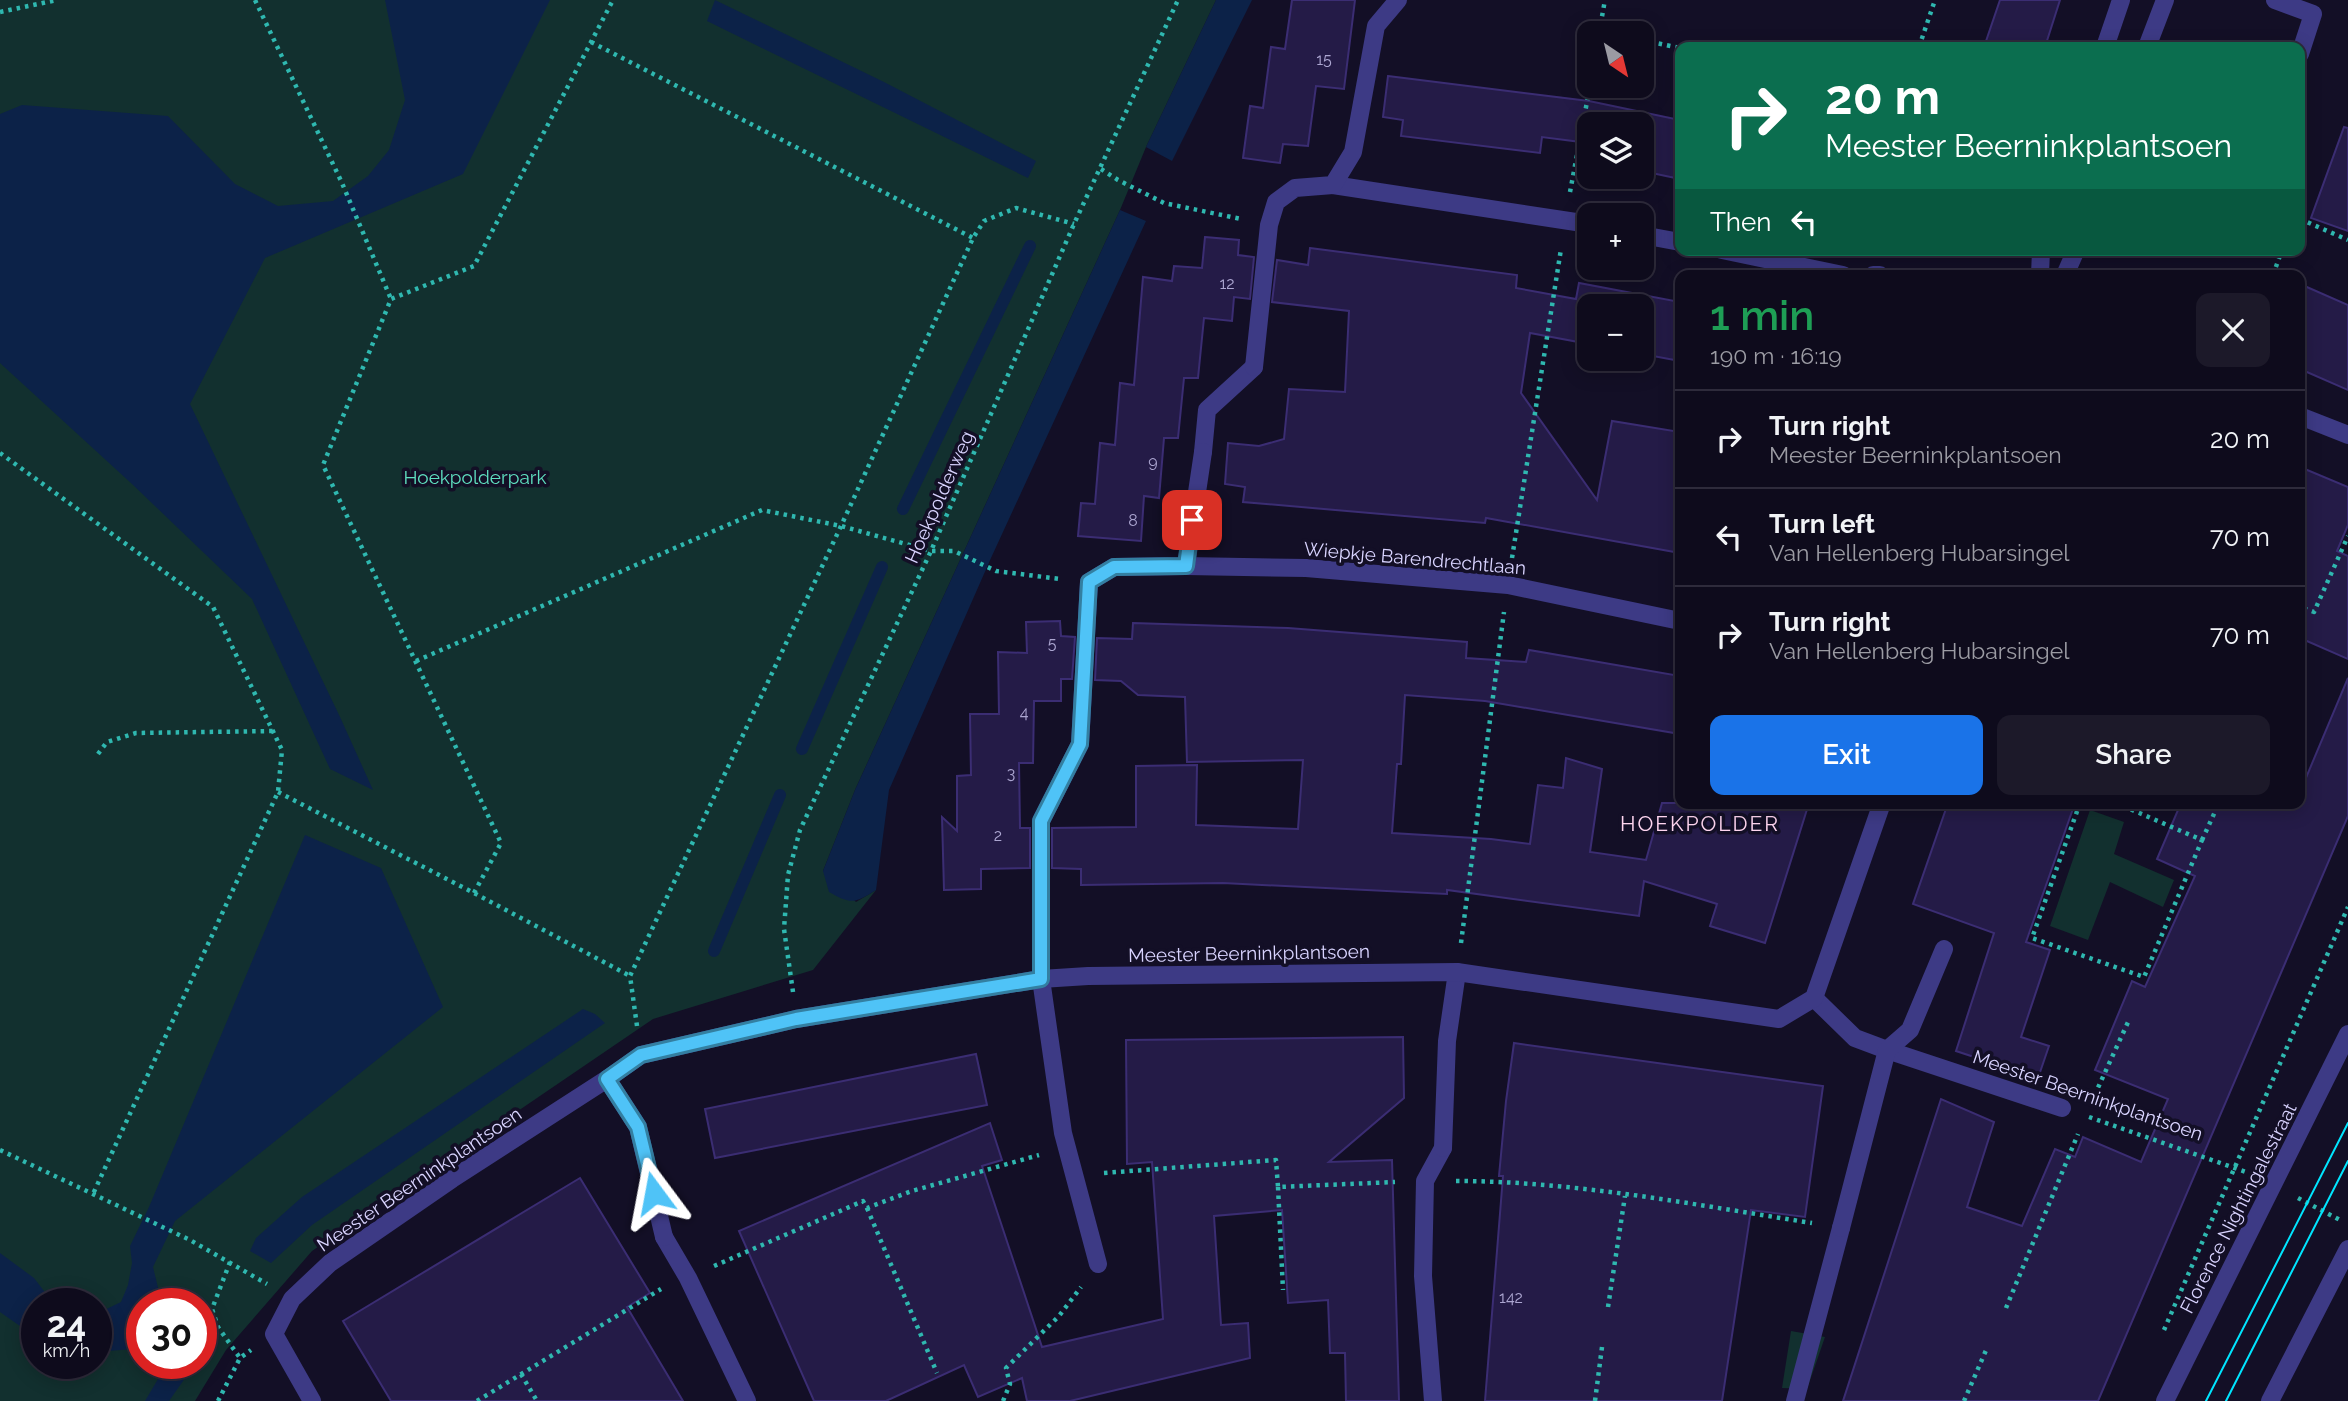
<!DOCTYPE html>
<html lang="en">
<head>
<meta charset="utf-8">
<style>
  body { margin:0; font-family:Raleway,sans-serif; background:#1c1929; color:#f1f3f6; height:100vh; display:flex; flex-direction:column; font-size:26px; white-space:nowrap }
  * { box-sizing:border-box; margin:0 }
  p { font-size:23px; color:#9b9ba3 }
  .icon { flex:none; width:38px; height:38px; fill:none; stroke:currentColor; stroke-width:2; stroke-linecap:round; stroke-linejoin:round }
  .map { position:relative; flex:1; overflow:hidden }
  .side { position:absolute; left:1675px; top:270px; width:630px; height:539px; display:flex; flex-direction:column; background:#0e0b1c; border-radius:14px; box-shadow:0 4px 18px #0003,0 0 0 2px #2e2b3b }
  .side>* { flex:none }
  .top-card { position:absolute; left:1675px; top:42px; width:630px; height:214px; border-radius:14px; box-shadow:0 4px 18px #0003,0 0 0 2px #2e2b3b; background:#0b6e4f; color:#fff; overflow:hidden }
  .needle { width:46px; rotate:145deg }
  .controls { position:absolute; left:1577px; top:21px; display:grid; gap:14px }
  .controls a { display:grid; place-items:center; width:77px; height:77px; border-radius:14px; background:#0e0b1c; box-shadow:0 4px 18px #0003,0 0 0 2px #2e2b3b; font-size:35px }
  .speed { position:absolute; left:21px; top:1288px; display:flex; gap:14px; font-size:35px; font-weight:700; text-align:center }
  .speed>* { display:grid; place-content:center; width:91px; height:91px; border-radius:50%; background:#0e0b1c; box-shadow:0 4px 18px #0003,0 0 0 2px #2e2b3b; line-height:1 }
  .speed small { font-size:18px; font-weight:400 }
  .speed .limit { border:10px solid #d22; background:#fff; color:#111 }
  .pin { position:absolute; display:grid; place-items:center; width:60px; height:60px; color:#fff; margin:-30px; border-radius:14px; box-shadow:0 4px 10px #0006 }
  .me { position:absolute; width:77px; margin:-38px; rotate:347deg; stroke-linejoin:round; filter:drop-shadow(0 0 5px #0008) }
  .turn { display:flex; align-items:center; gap:24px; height:147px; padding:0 35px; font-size:32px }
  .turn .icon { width:91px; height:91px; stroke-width:2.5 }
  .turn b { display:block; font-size:49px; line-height:60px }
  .then { display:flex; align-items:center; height:66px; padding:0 35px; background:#0003; gap:14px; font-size:26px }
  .round { display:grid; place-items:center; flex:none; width:74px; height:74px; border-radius:14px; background:#1c1929 }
  .summary { display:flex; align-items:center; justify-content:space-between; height:119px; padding:0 35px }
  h1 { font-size:42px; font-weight:600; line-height:52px; color:#1e9e55 }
  .primary-button { display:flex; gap:14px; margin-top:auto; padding:14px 35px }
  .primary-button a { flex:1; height:80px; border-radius:14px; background:#1a73e8; color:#fff; font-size:28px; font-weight:600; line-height:80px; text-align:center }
  .primary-button a+a { background:#1c1929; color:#f1f3f6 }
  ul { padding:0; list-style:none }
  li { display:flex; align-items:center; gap:21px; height:98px; padding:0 35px; border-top:2px solid #2e2b3b }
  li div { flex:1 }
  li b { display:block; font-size:26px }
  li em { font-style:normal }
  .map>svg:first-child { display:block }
</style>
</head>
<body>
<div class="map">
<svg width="2348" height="1401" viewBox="0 0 2348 1401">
  <rect width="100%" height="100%" fill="#130f26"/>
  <g fill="#12302f" fill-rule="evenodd">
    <path d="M0,0H1216L1146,147L1120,210L855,790L823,871L856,902L876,890L813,970L653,1019L312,1251L226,1350L195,1401H0ZM37,1304H96V1363H37ZM142,1304H201V1363H142Z"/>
    <polygon points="2090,810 2124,822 2114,854 2174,880 2163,907 2110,882 2088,940 2050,926"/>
    <polygon points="1791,1331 1825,1337 1807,1389 1782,1388"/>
  </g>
  <g fill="#0c2248">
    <polygon points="385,0 550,0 463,174 265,258 190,404 340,717 373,790 330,769 252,599 132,484 0,363 0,114 22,105 168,116 235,184 278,206 333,201 368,176 389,150 405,100"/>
    <polygon points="715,0 884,82 1036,161 1028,178 707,21"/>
    <polygon points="1216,0 1252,0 1172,161 1146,147"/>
    <path d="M1120,210L1146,221L991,558L889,790L876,890C855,903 852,905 829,892L823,871L855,790Z"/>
    <polygon points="305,835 381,868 443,1007 175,1221 153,1267 162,1304 142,1304 142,1352 133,1349 96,1352 96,1314 121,1302 128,1285 132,1263 130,1246 149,1207"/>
    <polygon points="583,1009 595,1014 605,1023 312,1225 271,1263 250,1251 256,1238 302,1197"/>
    <polygon points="0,1253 34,1278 54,1304 37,1304 37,1338 0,1312"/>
    <polygon points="160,1363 191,1363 188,1374 169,1401 145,1401 164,1369"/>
  </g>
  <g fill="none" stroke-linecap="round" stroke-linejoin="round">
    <g stroke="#0c2248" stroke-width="12">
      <polyline points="903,509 1030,246"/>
      <polyline points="802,749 882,567"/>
      <polyline points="714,951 780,795"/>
    </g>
  </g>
  <g fill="#241b47" stroke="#3b2d73" stroke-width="2">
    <polygon points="1292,0 1355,0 1344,89 1316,86 1308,146 1283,144 1280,163 1243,158 1250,106 1263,108 1271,47 1285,49"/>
    <polygon points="2000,0 2060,0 2045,47 1984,47"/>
    <polygon points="1388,76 1589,101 1680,120 1680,179 1642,171 1642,124 1589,124 1589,143 1542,137 1540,153 1401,136 1403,120 1383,117"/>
    <polygon points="2344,127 2348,128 2348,231 2311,218"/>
    <polygon points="1205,237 1239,240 1238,255 1254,257 1250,299 1234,297 1232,321 1204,318 1198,378 1184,378 1178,438 1164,438 1159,498 1144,496 1141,541 1078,536 1081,503 1095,504 1100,443 1115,445 1120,383 1134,385 1143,277 1172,281 1174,266 1202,268"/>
    <polygon points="1310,248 1517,275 1516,288 1576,299 1579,283 1680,302 1680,361 1642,354 1642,306 1589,306 1589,344 1530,333 1521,393 1597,500 1612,421 1680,432 1680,553 1486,518 1485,523 1243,502 1245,487 1225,484 1228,443 1259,446 1284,439 1289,389 1345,392 1349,311 1272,302 1277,260 1308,265"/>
    <polygon points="2300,284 2348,305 2348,390 2300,369"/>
    <polygon points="2300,467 2348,487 2348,525 2337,551 2348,556 2348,659 2300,638"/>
    <polygon points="1060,621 1061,636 1075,637 1072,679 1061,679 1061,701 1034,701 1033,763 1019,763 1020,828 1030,828 1030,868 981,869 981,889 944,890 942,817 957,831 957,776 971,775 970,714 999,714 998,652 1027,653 1026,622"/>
    <polygon points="1133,623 1288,628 1467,642 1466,658 1526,662 1529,650 1680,676 1680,734 1485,701 1405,695 1401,764 1397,764 1392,833 1491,839 1530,844 1538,785 1563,788 1566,758 1602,769 1590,852 1646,860 1662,803 1809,803 1765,943 1710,926 1717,904 1644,881 1639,916 1447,890 1447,894 1223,883 1081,885 1081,869 1052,868 1052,828 1136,827 1136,766 1197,765 1196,825 1298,829 1303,760 1187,762 1185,697 1138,695 1121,681 1095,680 1097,638 1132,639"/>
    <polygon points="2348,678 2348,816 2098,1401 1843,1401 1941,1099 1994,1122 1967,1207 2022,1226 2055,1149 2075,1157 2083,1137 2141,1162 2168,1099 2095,1070 2132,981 2145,987 2195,876 2157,859 2181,803 2300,803 2300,792"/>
    <polygon points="1948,803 2075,803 2026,942 2050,950 2021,1037 2049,1046 2038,1078 1956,1051 1994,933 1913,904"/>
    <polygon points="1403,1037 1404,1098 1329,1162 1392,1160 1399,1401 1346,1401 1345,1353 1330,1353 1328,1300 1288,1303 1282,1210 1214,1216 1221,1325 1248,1323 1250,1358 1070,1401 1027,1401 1022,1378 978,1397 964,1365 886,1401 814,1401 739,1231 990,1123 1002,1160 982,1166 1042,1347 1163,1319 1152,1162 1127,1164 1126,1040"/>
    <polygon points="1514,1043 1823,1086 1805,1217 1751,1210 1722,1401 1485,1401 1503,1176 1499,1176 1506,1101"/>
    <polygon points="976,1054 987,1105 715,1158 705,1109"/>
    <polygon points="580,1178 650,1293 627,1307 683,1401 391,1401 343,1321"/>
  </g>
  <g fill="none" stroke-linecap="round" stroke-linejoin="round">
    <g stroke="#2fb8b0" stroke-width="4.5" stroke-dasharray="3.5 5" stroke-linecap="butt">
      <polyline points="255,0 342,183 391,299"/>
      <polyline points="0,12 57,0"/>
      <polyline points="1599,33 1605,0"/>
      <polyline points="1642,40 1680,48"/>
      <polyline points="591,42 973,238"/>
      <polyline points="1919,47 1935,0"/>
      <polyline points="1101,169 1118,180 1164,203 1241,219"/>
      <polyline points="2300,189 2303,192 2300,200"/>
      <polyline points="1570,192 1590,86"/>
      <polyline points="2300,219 2348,240"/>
      <polyline points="2273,275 2282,250"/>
      <polyline points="0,453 213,607 282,750 278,792 93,1194"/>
      <polyline points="1512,558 1561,249"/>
      <polyline points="2300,615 2303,608 2314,612 2348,536"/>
      <polyline points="416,661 762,510 841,526 931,551 954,551 996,571 1060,579"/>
      <polyline points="98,754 107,742 136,733 273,731"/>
      <polyline points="278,792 474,893 630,976"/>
      <polyline points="2080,803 2032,938 2144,977 2202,840 2116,803"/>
      <polyline points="2202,840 2219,803"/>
      <polyline points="474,893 501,843 323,465 391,299 474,266 613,0"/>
      <polyline points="1461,943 1504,612"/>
      <polyline points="793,992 784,929 788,875 800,830 931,551 1074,224 1178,0"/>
      <polyline points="637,1026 630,976 841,526 973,238 984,221 1016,208 1074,224"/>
      <polyline points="2091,1103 2129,1020"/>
      <polyline points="2089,1117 2246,1172"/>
      <polyline points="0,1150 190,1240 267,1284"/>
      <polyline points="1104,1173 1276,1160 1278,1187 1395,1182"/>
      <path d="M1456,1181C1574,1181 1696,1205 1812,1223"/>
      <polyline points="1278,1187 1283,1290"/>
      <polyline points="2298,1198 2340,1220"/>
      <polyline points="867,1208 937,1373"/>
      <polyline points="230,1262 212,1309 218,1327 240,1358"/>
      <polyline points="714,1266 863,1201 867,1208 912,1191 1039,1155"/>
      <polyline points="1608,1307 1625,1196"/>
      <polyline points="2006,1308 2078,1134"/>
      <polyline points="2164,1330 2348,907"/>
      <polyline points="521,1374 537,1401"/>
      <polyline points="218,1401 240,1358 251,1350"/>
      <polyline points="477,1401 661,1289"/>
      <polyline points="1003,1401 1010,1384 1006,1368 1059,1316 1081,1287"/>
      <polyline points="1595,1401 1602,1347"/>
      <polyline points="1964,1401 1987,1348"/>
    </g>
    <g stroke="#3d3a85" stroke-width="18">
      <polyline points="2300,416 2348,435"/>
      <polyline points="1203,452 1207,410 1254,367"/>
      <polyline points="1887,1050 2062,1108"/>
      <polyline points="664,1237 688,1278 747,1401"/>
      <polyline points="1433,1401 1423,1276 1425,1181 1443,1148"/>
      <polyline points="1795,1401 1841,1228"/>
    </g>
    <g stroke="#3d3a85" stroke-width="18">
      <polyline points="2275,0 2313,14 2300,54"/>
      <polyline points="2105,47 2121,0"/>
      <polyline points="2147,47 2165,0"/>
      <polyline points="1333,185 1589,224"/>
      <polyline points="1642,235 1680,242"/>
      <polyline points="1722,250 1843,275"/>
      <polyline points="1873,275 1880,275"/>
      <polyline points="2040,275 2041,250"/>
      <polyline points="2065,275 2076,250"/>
      <polyline points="1254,367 1269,225 1276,202 1295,188 1333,185 1353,152 1376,26 1398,0"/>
      <polyline points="1186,566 1306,568 1508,585 1680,621"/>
      <polyline points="1814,998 1855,1038 1887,1050"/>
      <polyline points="607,1079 638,1127 664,1237"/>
      <polyline points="1443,1148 1447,1041 1457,972"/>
      <polyline points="1841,1228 1887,1050 1910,1030 1944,949"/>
      <polyline points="1098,1264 1063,1133 1041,979 1041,821 1080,744 1089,582 1114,567 1186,566 1203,452"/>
      <polyline points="312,1401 274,1334 292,1299 330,1263 452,1179 607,1079 641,1055 796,1019 1041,979 1088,976 1457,972 1779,1019 1814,998 1882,803"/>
      <polyline points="2165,1401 2348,1034"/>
      <polyline points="2270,1401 2348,1249"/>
    </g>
    <g stroke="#00e5ff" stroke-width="2">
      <polyline points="2206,1401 2348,1123"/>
      <polyline points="2226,1401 2348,1161"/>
    </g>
  </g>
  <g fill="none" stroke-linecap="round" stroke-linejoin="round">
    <g stroke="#337fa1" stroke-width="18">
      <polyline id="route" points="654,1193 638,1127 607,1079 641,1055 796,1019 1041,979 1041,821 1080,744 1089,582 1114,567 1186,566 1192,520"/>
    </g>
    <use href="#route" stroke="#4fc3f7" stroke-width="12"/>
  </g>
  <g text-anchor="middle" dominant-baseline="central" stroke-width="7" stroke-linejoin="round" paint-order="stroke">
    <g font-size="16" fill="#aca6d1">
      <text x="1324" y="59">15</text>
      <text x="1227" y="283">12</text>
      <text x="1153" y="461">9</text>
      <text x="1133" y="520">8</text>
      <text x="1052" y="643">5</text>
      <text x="1024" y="712">4</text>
      <text x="1011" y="773">3</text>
      <text x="998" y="835">2</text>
      <text x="1511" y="1297">142</text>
    </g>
    <g font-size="19" fill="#5fe0c0" stroke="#130f26">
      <text x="475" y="477">Hoekpolderpark</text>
    </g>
    <g font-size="19" fill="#d9d4ff" stroke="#130f26">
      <text transform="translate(939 497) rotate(-66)">Hoekpolderweg</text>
      <text transform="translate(1415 558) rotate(5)">Wiepkje Barendrechtlaan</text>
      <text transform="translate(1249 953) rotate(-1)">Meester Beerninkplantsoen</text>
      <text transform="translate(2088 1095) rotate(19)">Meester Beerninkplantsoen</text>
      <text transform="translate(419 1179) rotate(-34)">Meester Beerninkplantsoen</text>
      <text transform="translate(2238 1208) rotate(-63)">Florence Nightingalestraat</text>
    </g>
    <g font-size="21" letter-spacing="2" fill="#ffd6f0" stroke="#130f26">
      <text x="1700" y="823">HOEKPOLDER</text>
    </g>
  </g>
</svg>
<div class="controls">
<a><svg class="needle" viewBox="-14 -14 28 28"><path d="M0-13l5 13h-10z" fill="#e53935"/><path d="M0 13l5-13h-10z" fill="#9b9ba3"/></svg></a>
<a><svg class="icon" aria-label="layers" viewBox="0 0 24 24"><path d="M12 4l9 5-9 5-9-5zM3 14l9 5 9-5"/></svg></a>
<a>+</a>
<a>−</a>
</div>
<div class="speed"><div>24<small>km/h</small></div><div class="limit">30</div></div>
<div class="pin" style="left:1192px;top:520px;background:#d93025"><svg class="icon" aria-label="arrive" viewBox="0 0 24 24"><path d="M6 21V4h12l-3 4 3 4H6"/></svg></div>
<svg class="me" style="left:654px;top:1193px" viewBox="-20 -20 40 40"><path d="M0-17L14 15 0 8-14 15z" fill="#4fc3f7" stroke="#fff" stroke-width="4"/></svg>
<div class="top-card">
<div class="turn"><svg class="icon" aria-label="right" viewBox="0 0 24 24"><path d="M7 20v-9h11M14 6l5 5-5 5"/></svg><div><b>20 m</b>Meester Beerninkplantsoen</div></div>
<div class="then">Then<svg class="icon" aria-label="left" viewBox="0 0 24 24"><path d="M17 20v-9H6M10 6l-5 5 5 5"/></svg></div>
</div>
<section class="side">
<div class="summary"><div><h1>1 min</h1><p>190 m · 16:19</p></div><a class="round"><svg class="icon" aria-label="close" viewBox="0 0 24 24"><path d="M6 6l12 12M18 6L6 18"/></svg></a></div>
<ul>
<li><svg class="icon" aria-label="right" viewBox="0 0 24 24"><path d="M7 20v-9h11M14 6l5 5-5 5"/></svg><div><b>Turn right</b><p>Meester Beerninkplantsoen</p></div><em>20 m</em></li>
<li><svg class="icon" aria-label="left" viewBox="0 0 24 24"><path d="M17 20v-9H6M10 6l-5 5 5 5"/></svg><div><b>Turn left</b><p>Van Hellenberg Hubarsingel</p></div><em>70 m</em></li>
<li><svg class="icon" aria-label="right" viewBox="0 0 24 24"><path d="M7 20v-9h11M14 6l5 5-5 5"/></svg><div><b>Turn right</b><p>Van Hellenberg Hubarsingel</p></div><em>70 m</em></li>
</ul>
<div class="primary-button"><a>Exit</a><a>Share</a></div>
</section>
</div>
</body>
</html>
